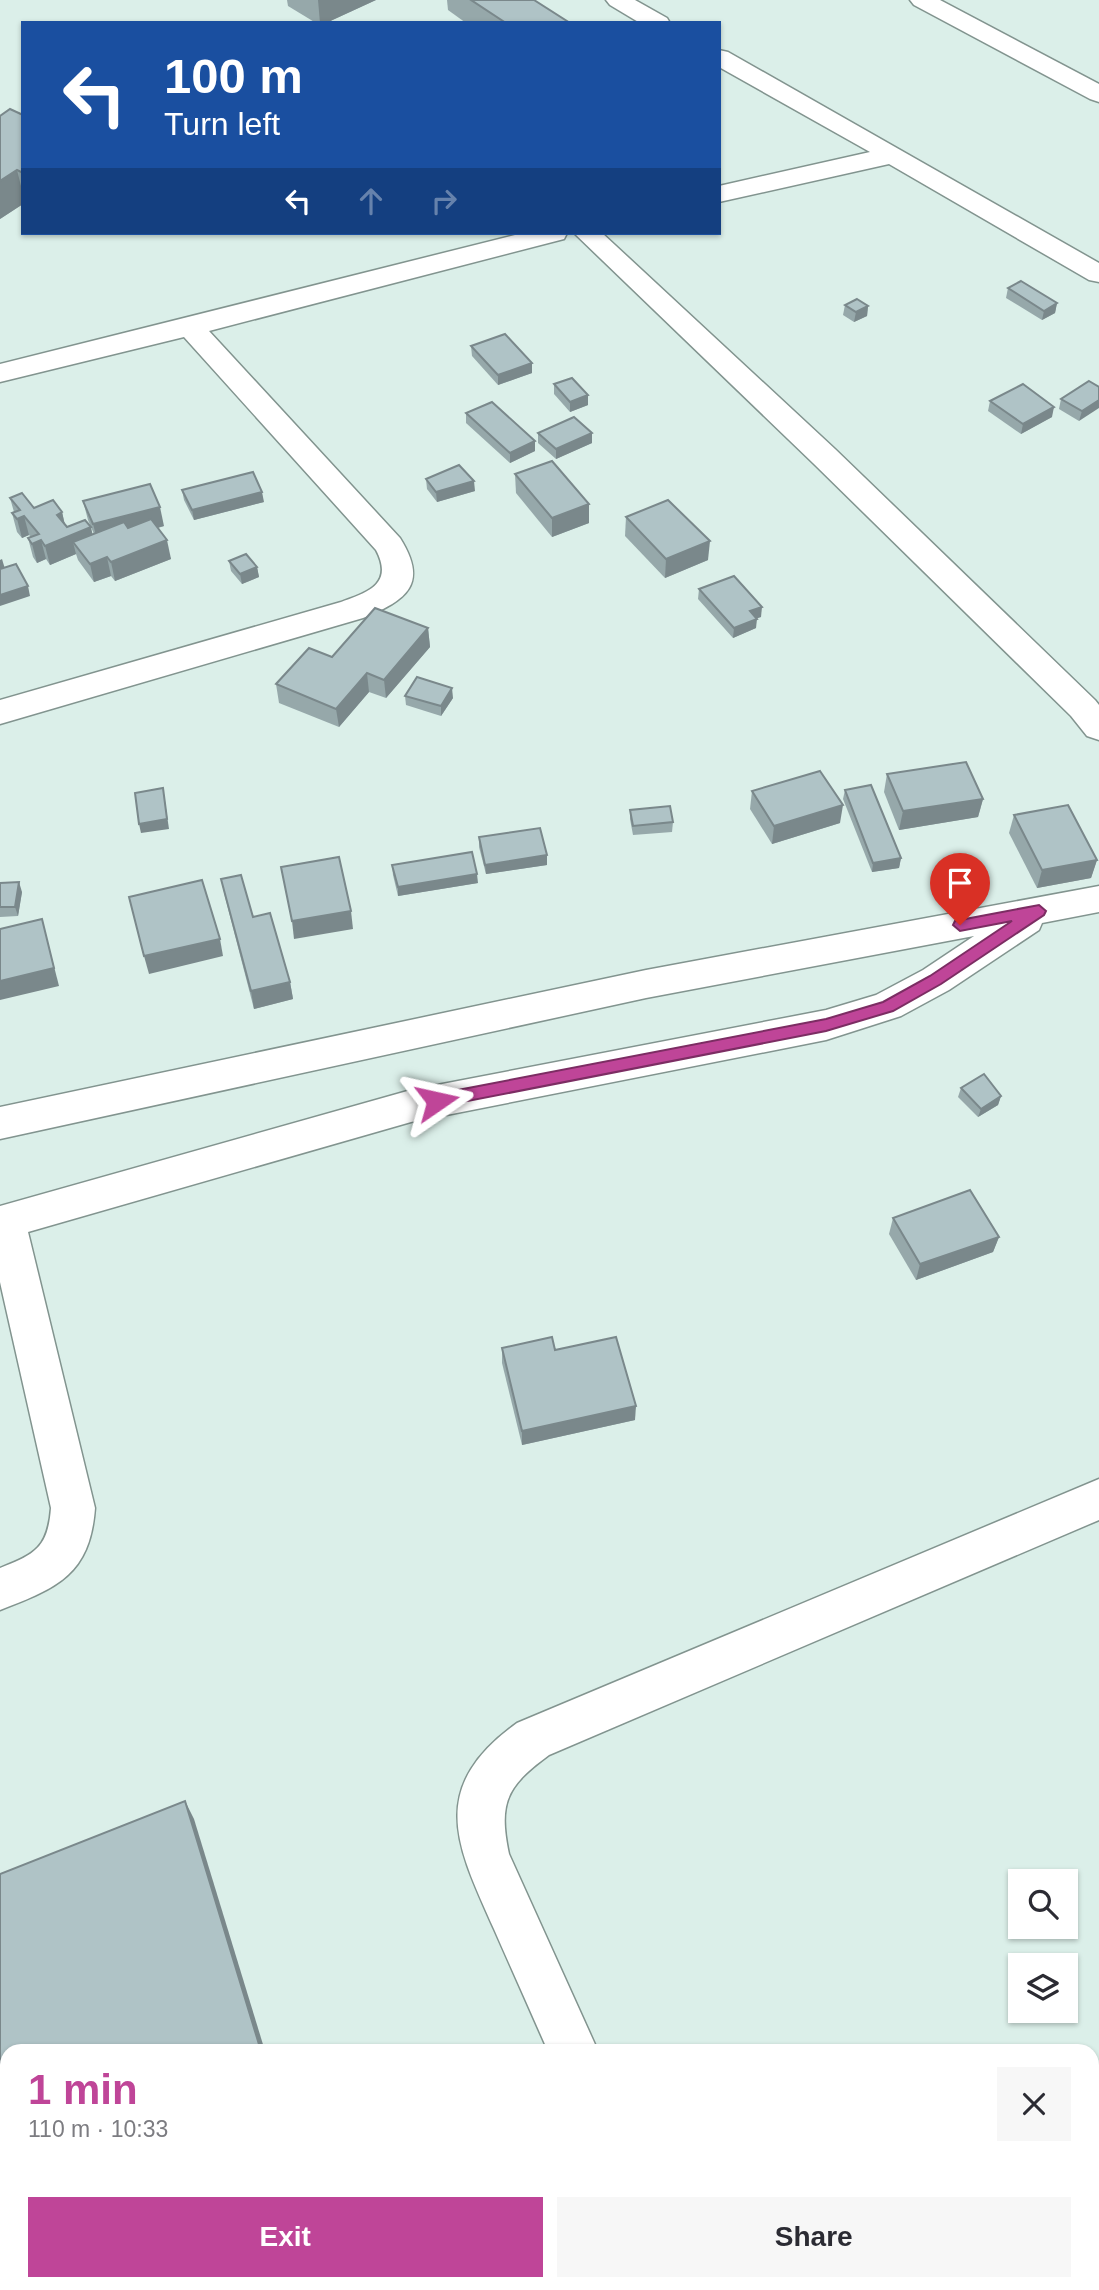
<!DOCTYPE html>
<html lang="en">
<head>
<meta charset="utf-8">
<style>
  body { margin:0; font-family:Arial,sans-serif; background:#f7f7f7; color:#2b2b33; height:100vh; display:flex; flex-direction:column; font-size:26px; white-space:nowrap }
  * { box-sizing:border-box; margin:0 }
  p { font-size:23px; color:#7c7c81 }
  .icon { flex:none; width:38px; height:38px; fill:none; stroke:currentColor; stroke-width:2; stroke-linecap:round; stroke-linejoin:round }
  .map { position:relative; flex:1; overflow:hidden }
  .drawer { position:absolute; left:0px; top:2044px; width:1099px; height:247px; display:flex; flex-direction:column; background:#fff; border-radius:21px 21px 0 0; box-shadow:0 2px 5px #0004 }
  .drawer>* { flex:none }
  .hud { position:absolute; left:21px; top:21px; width:700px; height:214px; border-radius:0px; box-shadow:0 2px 5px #0004; background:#1a4fa0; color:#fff; overflow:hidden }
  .tools { position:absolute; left:1008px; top:1869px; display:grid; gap:14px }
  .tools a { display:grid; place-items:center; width:70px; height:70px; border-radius:0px; background:#fff; box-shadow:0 2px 5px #0004; font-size:35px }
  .pin { position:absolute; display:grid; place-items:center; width:60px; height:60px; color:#fff; margin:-72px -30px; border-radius:50% 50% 50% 0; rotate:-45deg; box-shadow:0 0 7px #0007 }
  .pin .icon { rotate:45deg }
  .me { position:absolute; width:77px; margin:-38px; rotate:79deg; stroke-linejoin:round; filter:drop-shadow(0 0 5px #0008) }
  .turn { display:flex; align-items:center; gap:24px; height:147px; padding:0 28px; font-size:32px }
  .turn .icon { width:91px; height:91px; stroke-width:2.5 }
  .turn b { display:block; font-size:49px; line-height:60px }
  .lanes { display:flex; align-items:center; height:66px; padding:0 28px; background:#0003; justify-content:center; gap:35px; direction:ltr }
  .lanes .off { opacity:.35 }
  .round { display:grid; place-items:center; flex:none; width:74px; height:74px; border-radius:0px; background:#f7f7f7 }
  .headline { display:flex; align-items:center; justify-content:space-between; height:119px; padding:0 28px }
  h1 { font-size:42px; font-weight:600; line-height:52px; color:#bf4598 }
  .cta { display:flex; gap:14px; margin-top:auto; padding:14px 28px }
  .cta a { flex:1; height:80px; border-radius:0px; background:#bf4598; color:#fff; font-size:28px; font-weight:600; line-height:80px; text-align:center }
  .cta a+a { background:#f7f7f7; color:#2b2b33 }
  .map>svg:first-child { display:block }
</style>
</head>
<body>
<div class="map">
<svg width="1099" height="2290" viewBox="0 0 1099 2290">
  <rect width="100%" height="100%" fill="#dbefe9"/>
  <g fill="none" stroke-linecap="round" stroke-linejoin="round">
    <g stroke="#82948f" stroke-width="3">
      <g id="minor">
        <polygon points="606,0 635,0 667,18 670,23 640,23 610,5"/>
        <polygon points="910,0 940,0 1099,84 1099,102 1090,99 914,5"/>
        <polygon points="719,50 728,52 1099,263 1099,282 1089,280 889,164 719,202 719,186 870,152 719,67"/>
        <path d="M523,233H567L564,239L209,331L400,538C429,584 407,600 363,618L0,724V700L341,602C368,592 394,584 376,550L184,337L0,382V364Z"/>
        <polygon points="574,233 602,233 835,449 1095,700 1099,705 1099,740 1087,736 1071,716 813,463"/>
        <path d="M1099,886V912L1042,923L1039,930L949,990L901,1016L826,1040L411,1122L28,1232L95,1508C90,1575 57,1588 0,1610V1568C36,1554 48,1547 51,1508L0,1282V1206L411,1090L826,1010L876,995L923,970L974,936L646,998L0,1139V1107L646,970Z"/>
        <path d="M1099,1479V1520L549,1755C507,1786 498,1802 509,1854L598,2051H548C530,2010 512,1970 494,1929C456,1844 427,1788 517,1723Z"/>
        <polygon points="653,2284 705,2284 708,2290 654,2290"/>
      </g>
    </g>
    <use href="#minor" fill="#fff" fill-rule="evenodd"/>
  </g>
  <g fill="#96a8aa">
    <polygon points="287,0 376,0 326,23 316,23 288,6"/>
    <polygon points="447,0 534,0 570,23 466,23 448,10"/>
    <polygon points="23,115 23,204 0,219"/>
    <polygon points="1008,288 1057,303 1055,313 1042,320 1006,298"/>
    <polygon points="845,305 868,306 867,316 854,322 843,315"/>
    <polygon points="471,346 532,363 532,373 498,385 472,356"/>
    <polygon points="554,384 588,405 570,412 554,394"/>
    <polygon points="1099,387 1079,421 1059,409 1061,399"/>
    <polygon points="990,401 1052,417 1021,434 988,411"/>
    <polygon points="466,413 535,441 535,451 510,463 466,423"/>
    <polygon points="538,433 592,443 556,459 538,443"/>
    <polygon points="515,474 589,504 589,523 552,537 516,493"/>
    <polygon points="426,479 475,491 437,502 427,489"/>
    <polygon points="182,490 264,502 194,520 184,500"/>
    <polygon points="10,498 34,508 62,512 65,525 67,527 92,534 94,534 88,520 83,501 164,526 158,528 171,559 115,581 111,576 94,582 78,560 76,554 50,565 46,559 37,563 33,557 28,538 31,537 29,535 22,538 17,532 12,513 14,512"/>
    <polygon points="626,517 708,560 665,578 625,536"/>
    <polygon points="229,561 257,567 259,577 242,584 231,571"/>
    <polygon points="699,589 761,617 756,618 756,628 733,638 698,599"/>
    <polygon points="428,628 430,647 386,698 369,692 339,727 279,703 276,684 332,657"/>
    <polygon points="405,696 453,698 441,716 406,705"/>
    <polygon points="887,774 983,799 978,817 899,830 884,792"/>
    <polygon points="845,790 901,858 899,868 872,872 843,799"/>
    <polygon points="752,791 840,823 772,844 750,809"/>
    <polygon points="630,810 673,822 672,832 633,835 630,819"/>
    <polygon points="1014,815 1097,860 1091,878 1037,888 1009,833"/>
    <polygon points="479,837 547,855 547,865 486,874 479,847"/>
    <polygon points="392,865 478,883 398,896 393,875"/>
    <polygon points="221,879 253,917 290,982 293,999 254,1009 225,897"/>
    <polygon points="0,883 22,892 18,916 0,917"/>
    <polygon points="961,1088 1001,1096 998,1105 978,1117 958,1097"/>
    <polygon points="893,1218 999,1237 993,1252 916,1280 889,1234"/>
    <polygon points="502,1348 555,1350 635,1420 522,1445 502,1363"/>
  </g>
  <g fill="#7a888b">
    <polygon points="318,0 376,0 326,23 320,23"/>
    <polygon points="17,170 23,194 23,204 0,219 0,181"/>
    <polygon points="1057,303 1055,313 1042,320 1044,311"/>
    <polygon points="868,306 867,316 854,322 856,312"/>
    <polygon points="532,363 532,373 498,385 498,375"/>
    <polygon points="588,395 588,405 570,412 570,402"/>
    <polygon points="1099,400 1099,408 1079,421 1082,411"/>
    <polygon points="1054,407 1052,417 1021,434 1023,424"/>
    <polygon points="592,433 592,443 556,459 556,449"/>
    <polygon points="535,441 535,451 510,463 510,453"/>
    <polygon points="474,481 475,491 437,502 436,492"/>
    <polygon points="262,492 264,502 194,520 192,510"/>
    <polygon points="589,504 589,523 552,537 552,518"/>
    <polygon points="160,507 164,526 98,543 93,524"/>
    <polygon points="62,512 66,530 57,515"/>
    <polygon points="24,516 29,535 22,538 17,519"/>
    <polygon points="91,527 95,546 73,542 76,554 50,565 45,546"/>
    <polygon points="41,540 46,559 37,563 32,544"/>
    <polygon points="167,540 171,559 115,581 111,562"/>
    <polygon points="710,541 708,560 665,578 666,559"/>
    <polygon points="107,557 111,576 94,582 90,564"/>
    <polygon points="2,559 5,569 0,570 0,560"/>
    <polygon points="257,567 259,577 242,584 240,574"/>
    <polygon points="28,586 30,596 0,606 0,595"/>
    <polygon points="762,607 761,617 749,621 750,611"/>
    <polygon points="757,619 756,628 733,638 734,628"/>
    <polygon points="428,628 430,647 386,698 384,680"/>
    <polygon points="367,673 369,692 339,727 336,709"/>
    <polygon points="452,688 453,698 441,716 441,706"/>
    <polygon points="163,788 169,829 141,833 139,824"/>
    <polygon points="983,799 978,817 899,830 903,811"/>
    <polygon points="843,805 840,823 772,844 774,826"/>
    <polygon points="547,855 547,865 486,874 485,865"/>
    <polygon points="901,858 899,868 872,872 873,863"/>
    <polygon points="1097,860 1091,878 1037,888 1042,870"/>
    <polygon points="477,874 478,883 398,896 398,887"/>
    <polygon points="19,882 22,892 18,916 15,907"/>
    <polygon points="351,911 353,929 294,939 292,921"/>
    <polygon points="42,919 59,986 0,1000 0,981"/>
    <polygon points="220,939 223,956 149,974 144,956"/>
    <polygon points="290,982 293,999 254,1009 251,991"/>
    <polygon points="1001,1096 998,1105 978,1117 981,1109"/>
    <polygon points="999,1237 993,1252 916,1280 920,1264"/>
    <polygon points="636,1406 635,1420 522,1445 522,1431"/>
    <polygon points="185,1801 194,1819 265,2051 261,2051"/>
    <polygon points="7,2226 7,2241 0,2244 0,2229"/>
  </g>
  <g fill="#afc3c6" stroke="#7a888b" stroke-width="2">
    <polygon points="471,0 534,0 570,23 506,23"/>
    <polygon points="10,109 23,115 23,173 17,170 0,181 0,116"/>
    <polygon points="1021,281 1057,303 1044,311 1008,288"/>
    <polygon points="857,299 868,306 856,312 845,305"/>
    <polygon points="505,334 532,363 498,375 471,346"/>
    <polygon points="572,378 588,395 570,402 554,384"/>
    <polygon points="1089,381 1099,387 1099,400 1082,411 1061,399"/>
    <polygon points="1023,384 1054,407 1023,424 990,401"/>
    <polygon points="492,402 535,441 510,453 466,413"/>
    <polygon points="574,417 592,433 556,449 538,433"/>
    <polygon points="552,461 589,504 552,518 515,474"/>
    <polygon points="459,465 474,481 436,492 426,479"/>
    <polygon points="253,472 262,492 192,510 182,490"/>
    <polygon points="150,484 160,507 93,524 83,501"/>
    <polygon points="22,493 34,508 53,500 62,512 57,515 67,527 85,520 91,527 45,546 41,540 32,544 28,538 39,534 24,516 17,519 12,513 20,510 10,498"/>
    <polygon points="668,500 710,541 666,559 626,517"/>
    <polygon points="151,519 167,540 111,562 107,557 90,564 73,542 124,522 128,528"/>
    <polygon points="246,554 257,567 240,574 229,561"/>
    <polygon points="16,564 28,586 0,595 0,569"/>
    <polygon points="734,576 762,607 750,611 757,619 734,628 699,589"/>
    <polygon points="375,608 428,628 384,680 367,673 336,709 276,684 309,648 332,657"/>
    <polygon points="417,677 452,688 441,706 405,696"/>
    <polygon points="966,762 983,799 903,811 887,774"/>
    <polygon points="820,771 843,805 774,826 752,791"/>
    <polygon points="871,785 901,858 873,863 845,790"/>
    <polygon points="163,788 167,819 139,824 135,793"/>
    <polygon points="1068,805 1097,860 1042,870 1014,815"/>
    <polygon points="670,806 673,822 633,826 630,810"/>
    <polygon points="540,828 547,855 485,865 479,837"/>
    <polygon points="472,852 477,874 398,887 392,865"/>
    <polygon points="339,857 351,911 292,921 281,867"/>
    <polygon points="241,875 253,917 270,913 290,982 251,991 221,879"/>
    <polygon points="202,880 220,939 144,956 129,897"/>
    <polygon points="19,882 15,907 0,907 0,883"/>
    <polygon points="42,919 54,968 0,981 0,929"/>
    <polygon points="984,1074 1001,1096 981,1109 961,1088"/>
    <polygon points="970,1190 999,1237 920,1264 893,1218"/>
    <polygon points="552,1337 555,1350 616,1337 636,1406 522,1431 502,1348"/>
    <polygon points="185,1801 261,2051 7,2051 7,2226 0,2229 0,1874"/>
  </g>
  <polygon fill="#bf4598" stroke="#7c2d63" stroke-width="2" points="1039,905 1046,911 1044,915 941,984 893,1011 826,1031 437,1107 429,1101 437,1094 826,1019 883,1002 930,976 1012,921 960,931 953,925 955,921"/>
</svg>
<div class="tools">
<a><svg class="icon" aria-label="search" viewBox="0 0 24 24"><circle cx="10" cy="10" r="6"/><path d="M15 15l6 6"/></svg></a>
<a><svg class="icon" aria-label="layers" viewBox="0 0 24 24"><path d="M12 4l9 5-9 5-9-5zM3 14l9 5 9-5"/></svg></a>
</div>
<div class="pin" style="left:960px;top:925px;background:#d93025"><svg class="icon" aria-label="arrive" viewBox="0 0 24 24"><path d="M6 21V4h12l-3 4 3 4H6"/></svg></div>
<svg class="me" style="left:437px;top:1101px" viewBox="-20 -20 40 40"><path d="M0-17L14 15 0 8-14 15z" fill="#bf4598" stroke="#fff" stroke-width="4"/></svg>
<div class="hud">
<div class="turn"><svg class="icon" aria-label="left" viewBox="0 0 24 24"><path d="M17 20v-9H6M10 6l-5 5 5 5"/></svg><div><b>100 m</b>Turn left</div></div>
<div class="lanes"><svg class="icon" aria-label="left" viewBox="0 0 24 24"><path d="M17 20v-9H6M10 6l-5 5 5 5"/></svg><svg class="icon off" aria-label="ahead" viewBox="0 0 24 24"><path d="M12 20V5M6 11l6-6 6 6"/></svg><svg class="icon off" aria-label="right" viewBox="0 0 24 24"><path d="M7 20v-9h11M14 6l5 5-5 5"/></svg></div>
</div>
<section class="drawer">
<div class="headline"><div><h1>1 min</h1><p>110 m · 10:33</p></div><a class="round"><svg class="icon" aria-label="close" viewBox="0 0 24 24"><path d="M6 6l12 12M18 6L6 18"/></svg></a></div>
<div class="cta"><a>Exit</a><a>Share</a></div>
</section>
</div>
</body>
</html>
